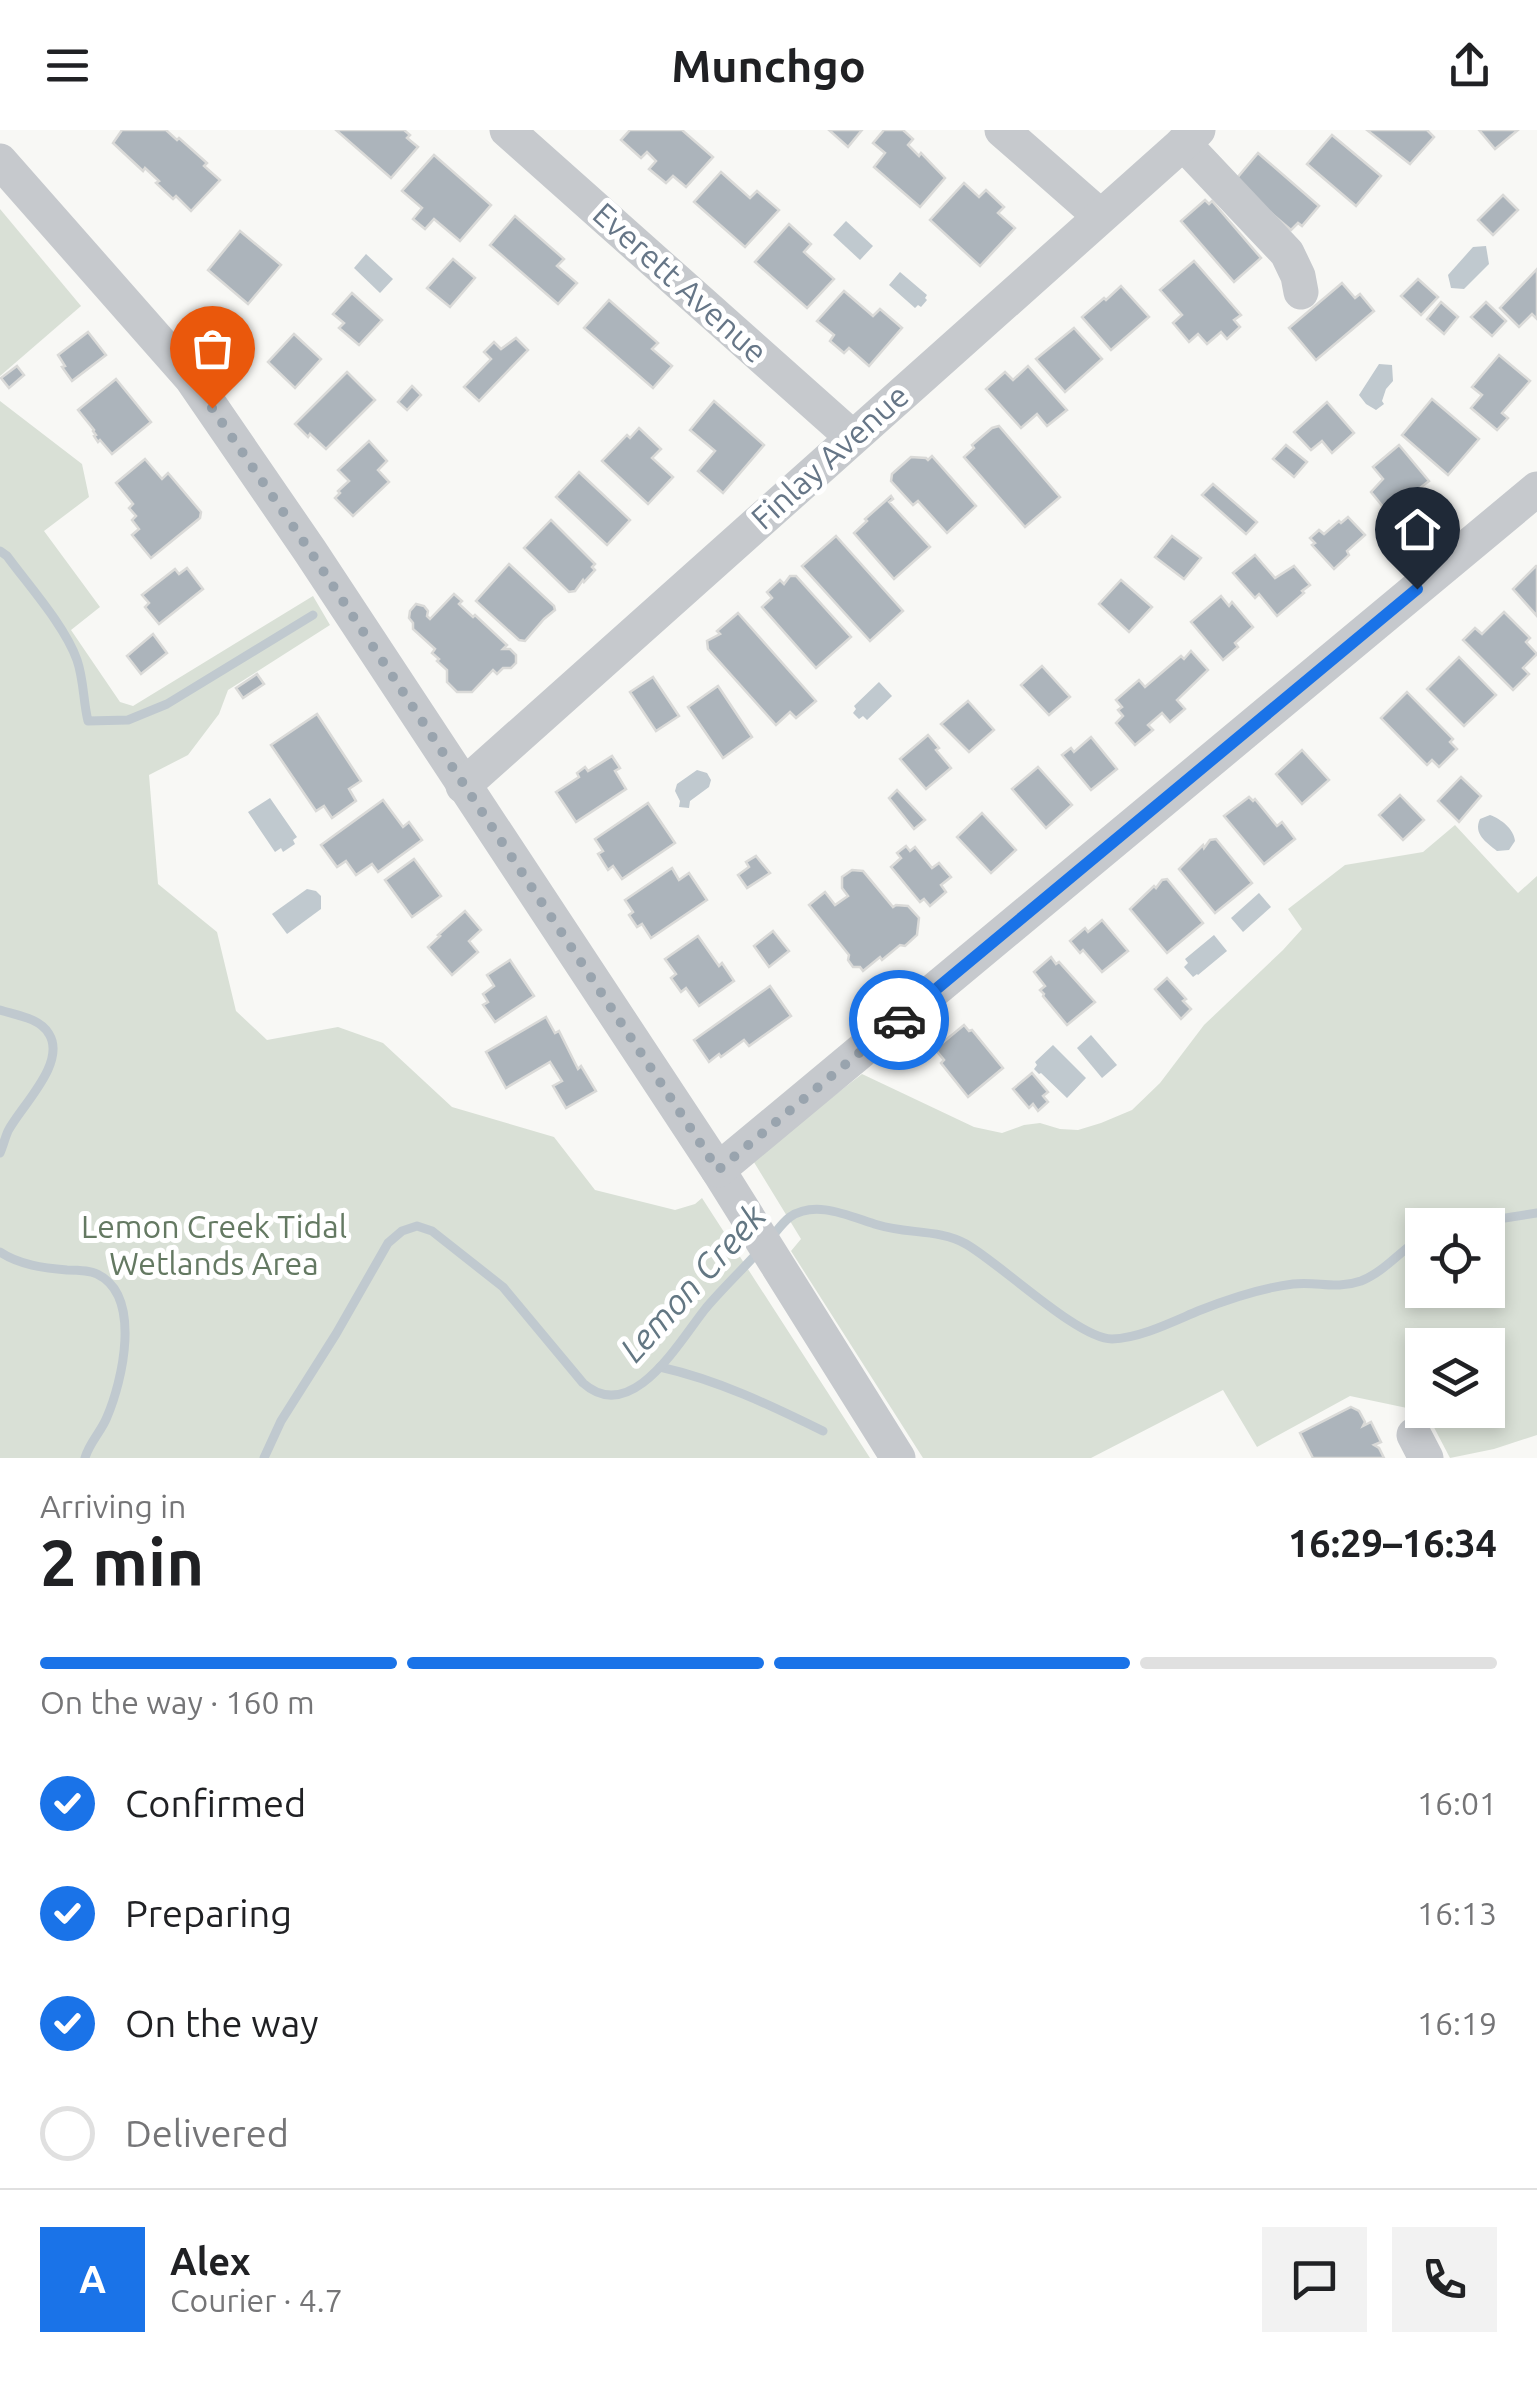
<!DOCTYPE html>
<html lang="en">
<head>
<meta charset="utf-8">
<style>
  body { margin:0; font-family:Ubuntu,sans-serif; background:#f2f2f2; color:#202124; height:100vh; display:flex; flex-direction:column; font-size:38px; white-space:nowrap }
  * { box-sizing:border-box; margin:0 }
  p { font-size:32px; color:#757577 }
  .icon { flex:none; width:55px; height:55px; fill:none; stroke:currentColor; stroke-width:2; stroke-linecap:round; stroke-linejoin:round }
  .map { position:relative; height:1328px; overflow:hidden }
  .details { display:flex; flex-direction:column; background:#fff; flex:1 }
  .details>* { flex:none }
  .controls { position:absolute; left:1405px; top:1078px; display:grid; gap:20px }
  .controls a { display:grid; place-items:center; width:100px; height:100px; border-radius:0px; background:#fff; box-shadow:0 5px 15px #0003; font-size:50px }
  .pin { position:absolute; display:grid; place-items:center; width:85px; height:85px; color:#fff; margin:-102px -42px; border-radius:50% 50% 50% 0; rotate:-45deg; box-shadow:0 0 10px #0007 }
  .pin .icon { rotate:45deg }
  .courier { position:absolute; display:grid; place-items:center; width:100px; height:100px; margin:-50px; border:8px solid #1a73e8; border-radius:50%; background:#fff; color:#222; box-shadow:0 2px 12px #0007 }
  .head em { font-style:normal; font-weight:700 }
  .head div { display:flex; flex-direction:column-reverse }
  .head { display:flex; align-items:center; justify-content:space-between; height:170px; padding:0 40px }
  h1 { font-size:65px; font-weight:700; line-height:75px }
  .bar { display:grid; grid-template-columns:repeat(4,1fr); gap:15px 10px; align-content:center; height:120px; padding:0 40px }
  .bar i { height:12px; border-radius:8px; background:#e0e0e0 }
  .bar .on { background:#1a73e8 }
  .bar p { grid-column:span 4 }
  .line { display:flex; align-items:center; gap:25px; padding:0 40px; border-top:2px solid #e0e0e0 }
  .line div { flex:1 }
  .round { display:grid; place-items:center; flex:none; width:105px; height:105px; border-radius:0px; background:#f2f2f2 }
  ol { padding:0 40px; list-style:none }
  li { display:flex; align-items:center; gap:30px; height:110px }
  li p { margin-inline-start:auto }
  li .icon { padding:10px; border-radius:50%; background:#1a73e8; color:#fff; stroke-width:4 }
  li:last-child { color:#757577 }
  li i { width:55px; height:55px; border:5px solid #e0e0e0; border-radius:50% }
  header { display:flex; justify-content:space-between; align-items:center; height:130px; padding:0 40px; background:#fff; font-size:45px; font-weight:700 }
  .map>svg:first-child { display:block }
</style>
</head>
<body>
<header><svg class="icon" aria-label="menu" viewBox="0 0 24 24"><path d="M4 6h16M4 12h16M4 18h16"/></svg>Munchgo<svg class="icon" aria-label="share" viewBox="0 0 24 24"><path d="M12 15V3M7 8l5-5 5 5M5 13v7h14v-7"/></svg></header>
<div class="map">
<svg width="1537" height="1328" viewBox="0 0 1537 1328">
  <rect width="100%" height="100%" fill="#f8f8f5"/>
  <g fill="#d9e0d6" fill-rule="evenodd">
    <polygon points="0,79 81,176 0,246"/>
    <polygon points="0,271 82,334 89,367 44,401 100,477 71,500 120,572 133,576 313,466 330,495 228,560 219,584 188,625 149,645 158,754 217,802 236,881 267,910 338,897 383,913 452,977 554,1007 595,1060 675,1080 695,1074 702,1068 870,1328 0,1328"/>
    <path d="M1455 695 1518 763 1537 746V1305L1494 1319 1450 1328 1426 1282 1350 1266 1257 1317 1223 1260 1091 1328H923L791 1121 801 1109 752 1029 862 944 974 997 1002 1003 1024 995 1040 993 1060 999 1078 1000 1101 993 1132 980 1160 953 1204 895 1283 820 1302 799 1288 779 1345 735 1423 722ZM1422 1095H1488V1160H1422ZM1422 1215H1488V1280H1422Z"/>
  </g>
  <g fill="#c0c9cf">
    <polygon points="846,91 873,116 860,130 833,105"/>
    <polygon points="1486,116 1489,134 1464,159 1451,158 1448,145 1473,117"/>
    <polygon points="366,124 393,149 380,163 354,138"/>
    <polygon points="900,142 927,165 925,168 927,170 921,177 918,175 915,178 889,155"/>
    <polygon points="1379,234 1392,235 1393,251 1386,259 1382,271 1384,274 1376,280 1366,274 1359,265"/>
    <polygon points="879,552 892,566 867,590 863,586 859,589 853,583 856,579 854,576"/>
    <polygon points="697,640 707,643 711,650 709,657 690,671 689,678 679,677 680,671 675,661 677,654"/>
    <polygon points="270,668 297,707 293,710 295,714 283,722 281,718 275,722 248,682"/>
    <path d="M1490 685C1501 689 1514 699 1515 711L1509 720 1497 721C1486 712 1473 704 1480 689Z"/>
    <polygon points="307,759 316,761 321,766 321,779 287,804 272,784"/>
    <polygon points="1259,763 1271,777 1243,802 1231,788"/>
    <polygon points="1214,805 1227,821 1198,845 1197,844 1193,847 1184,837 1188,833 1185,829"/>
    <polygon points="1091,905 1117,935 1102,948 1077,918"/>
    <polygon points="1053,915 1086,948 1067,968 1041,943 1039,944 1034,939 1037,935 1035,932"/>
  </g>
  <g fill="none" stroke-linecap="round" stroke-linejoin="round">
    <g stroke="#c0c9cf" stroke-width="9">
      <path d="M0 421 7 426C29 456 65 496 77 530 84 550 83 571 88 591L128 590 167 574 313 485"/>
      <path d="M0 880C16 885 40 888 49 904 67 933 21 976 8 1001 5 1008 3 1016 0 1023"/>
      <polyline points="1460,1095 1537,1083"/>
      <path d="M770 1109C776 1102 783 1092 790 1087 816 1069 851 1087 878 1095 906 1104 940 1099 966 1114 1001 1134 1078 1209 1112 1209 1140 1208 1172 1192 1198 1181 1228 1169 1261 1158 1293 1154 1318 1151 1335 1160 1361 1151 1384 1142 1401 1120 1422 1107"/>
      <path d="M0 1122C19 1135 44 1138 67 1140 76 1140 89 1140 97 1144 143 1166 122 1252 107 1287 101 1302 89 1313 85 1328"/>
      <path d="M660 1237C718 1250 770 1275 823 1301"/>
      <path d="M264 1328 281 1291 336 1204 388 1113 402 1101 417 1096 432 1101 503 1157 583 1253C632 1297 680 1210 706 1178 723 1158 742 1140 759 1121"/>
    </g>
  </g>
  <g fill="#acb4bb" stroke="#dadad8" stroke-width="2.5">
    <polygon points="122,0 166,0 177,10 179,8 207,33 204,36 220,50 191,81 176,66 173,69 156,53 159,51 145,38 143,41 113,13"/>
    <polygon points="336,0 404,0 410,5 407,8 418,17 391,48"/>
    <polygon points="630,0 682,0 713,27 686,57 673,46 666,53 649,39 656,31 647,22 641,28 621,10"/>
    <polygon points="829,0 862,0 848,17"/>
    <polygon points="884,0 903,0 913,9 908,15 919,26 921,23 945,48 920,77 874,37 885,23 873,13"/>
    <polygon points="1367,0 1427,0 1434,7 1410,34"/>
    <polygon points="1479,0 1518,0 1495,19"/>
    <polygon points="1332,5 1381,46 1356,76 1307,34"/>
    <polygon points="1258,23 1319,76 1302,96 1298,93 1291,100 1237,54 1237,48"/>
    <polygon points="434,25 491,75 460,111 434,89 425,99 413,89 422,78 402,61"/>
    <polygon points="721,42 750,68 757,61 779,80 745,117 694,72"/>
    <polygon points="964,53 979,67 986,60 1004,77 998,83 1015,98 980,136 930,90"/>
    <polygon points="1503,65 1518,80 1493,105 1478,90"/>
    <polygon points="1205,70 1209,74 1212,71 1261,128 1234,152 1181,91"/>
    <polygon points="515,86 564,129 557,136 577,153 558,174 490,115"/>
    <polygon points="789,94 811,114 804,122 834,149 807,178 755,132"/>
    <polygon points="240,101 281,135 248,174 208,140"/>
    <polygon points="453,129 475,148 450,177 427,158"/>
    <polygon points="1194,131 1241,185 1234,190 1240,197 1227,209 1221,202 1207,214 1198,204 1189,212 1173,193 1182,185 1160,160"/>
    <polygon points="1537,139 1537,189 1532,184 1519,197 1500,178"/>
    <polygon points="1418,149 1438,167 1421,185 1401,166"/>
    <polygon points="1342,153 1355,168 1360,164 1374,181 1316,230 1289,198"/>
    <polygon points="1121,156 1149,187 1111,220 1082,187 1104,168 1106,170"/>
    <polygon points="844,161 873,186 880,179 902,198 869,236 849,218 844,223 830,211 834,205 817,191"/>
    <polygon points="352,163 382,190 359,215 339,198 344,193 333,184"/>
    <polygon points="609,170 658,213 652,219 672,236 653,258 584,198"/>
    <polygon points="1441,172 1458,187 1444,204 1427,189"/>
    <polygon points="1486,172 1506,191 1492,206 1471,187"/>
    <polygon points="1074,198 1102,229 1065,262 1036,229"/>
    <polygon points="88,202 106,225 72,251 62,237 65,236 58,225"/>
    <polygon points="294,204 321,229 295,258 268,232"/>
    <polygon points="516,208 528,220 479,271 464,257 491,229 484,222 494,212 501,219"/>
    <polygon points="1499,225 1530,251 1502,283 1508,288 1497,300 1471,278 1482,265 1472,257"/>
    <polygon points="17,236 24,245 9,258 1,248"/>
    <polygon points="1028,236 1067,280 1047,296 1037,284 1021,298 986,259 1005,242 1013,250"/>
    <polygon points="347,242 375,270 326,319 310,304 308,307 295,294"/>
    <polygon points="116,249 151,292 112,324 100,310 98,312 94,306 96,305 93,301 94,300 78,280"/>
    <polygon points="412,256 421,265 407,280 398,272"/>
    <polygon points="1432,269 1479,309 1448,345 1402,305"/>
    <polygon points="714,271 764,315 723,363 698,341 715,321 690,300"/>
    <polygon points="1327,272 1354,303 1332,323 1322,311 1311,320 1294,302"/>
    <polygon points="999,296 1060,367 1025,397 964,327 974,318 972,315 992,298"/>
    <polygon points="639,298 661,319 652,328 673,347 648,374 602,331 627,305 630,308"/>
    <polygon points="369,311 387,331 378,340 389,352 353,386 335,368 340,363 338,361 349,351 338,340"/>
    <polygon points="1286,315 1307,332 1294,347 1273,329"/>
    <polygon points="1399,315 1429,351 1420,358 1424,363 1393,389 1371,362 1383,349 1373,337"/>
    <polygon points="932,326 976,376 947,403 918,371 913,375 891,351 892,344 911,327 926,328 928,330"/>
    <polygon points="145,329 162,349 168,343 201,382 200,388 151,428 132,405 139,399 132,390 136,386 129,378 133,374 116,353"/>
    <polygon points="579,342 630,390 607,415 556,367"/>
    <polygon points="1213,354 1257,392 1246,404 1202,365"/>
    <polygon points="891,366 893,369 889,372 930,417 894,449 854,403 867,391 865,389"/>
    <polygon points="1348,387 1365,405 1347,421 1349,425 1334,439 1312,415 1315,413 1310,408 1319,400 1324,404 1339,391 1341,393"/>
    <polygon points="551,390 595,434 592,437 595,440 584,452 583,450 575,461 569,462 524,418"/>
    <polygon points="836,406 903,481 870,511 802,436"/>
    <polygon points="1172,406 1201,428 1184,449 1155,427"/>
    <polygon points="1255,425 1275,448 1294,436 1310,455 1302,461 1304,463 1277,486 1259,464 1255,468 1233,443"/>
    <polygon points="509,434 554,476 555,480 544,489 525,511 519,510 476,471"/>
    <polygon points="1536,436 1537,436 1537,486 1513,459"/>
    <polygon points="187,438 203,459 159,494 145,477 149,473 142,465 175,439 179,444"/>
    <polygon points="790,446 796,446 851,507 816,538 762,477 772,468 767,462 780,450 784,454"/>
    <polygon points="1121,450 1152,477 1129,502 1099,474"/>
    <polygon points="454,464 462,471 459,474 473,487 475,485 507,515 503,519 510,519 516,525 516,533 511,538 503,538 497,544 493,540 472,562 457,562 447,552 447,540 437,531 439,529 432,523 435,519 413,499 413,493 409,488 410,481 416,474 424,476 428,481 427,486 430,489"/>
    <polygon points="1221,466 1229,476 1232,472 1253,497 1235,513 1238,517 1223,530 1191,492"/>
    <polygon points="1504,482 1530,508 1526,512 1537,524 1523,538 1529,544 1513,560 1463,510 1475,498 1482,504"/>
    <polygon points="738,483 816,571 796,588 790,582 776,595 708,519 707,511 720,504 717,501"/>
    <polygon points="153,504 167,523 141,544 127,526"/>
    <polygon points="1191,521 1208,540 1177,570 1185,579 1170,592 1162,583 1148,595 1153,600 1135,615 1116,593 1123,586 1118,580 1122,577 1116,570 1139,550 1145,557 1181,526 1184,529"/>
    <polygon points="1459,527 1496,565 1464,596 1427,559"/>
    <polygon points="1042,536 1070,567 1049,585 1021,555"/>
    <polygon points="257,544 264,554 243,568 236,558"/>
    <polygon points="653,547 679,586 656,601 630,562"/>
    <polygon points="718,556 752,607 723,628 688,577"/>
    <polygon points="1407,562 1453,609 1450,612 1457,619 1439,637 1432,630 1427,635 1381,588"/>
    <polygon points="968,571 994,600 969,622 941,594"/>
    <polygon points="317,584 361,651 349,659 356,671 332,688 324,676 316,681 271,615"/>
    <polygon points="928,605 939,618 936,620 951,638 926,659 900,629"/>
    <polygon points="1091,607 1117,639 1091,660 1062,625 1071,618 1074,622"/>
    <polygon points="1302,620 1329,650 1302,674 1276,644"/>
    <polygon points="612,626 620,638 615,641 626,659 576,692 556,662 579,647 577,643 585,637 588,641"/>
    <polygon points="1038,637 1072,675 1046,698 1012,659"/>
    <polygon points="1461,647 1481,666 1459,692 1438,671"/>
    <polygon points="897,660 925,690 914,699 889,668"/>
    <polygon points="1400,665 1424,690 1403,710 1379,685"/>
    <polygon points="1249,667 1253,671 1255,669 1277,696 1282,692 1295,709 1264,734 1224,686"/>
    <polygon points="383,670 403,697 409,692 422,710 378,742 372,734 356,745 346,731 337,737 321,715"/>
    <polygon points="648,673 675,713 622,749 613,736 608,740 598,724 603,721 595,709"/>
    <polygon points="982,683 1016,720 991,743 957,707"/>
    <polygon points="1216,709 1252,753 1215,783 1179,739 1203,715 1204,718 1210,710"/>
    <polygon points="906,716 910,721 915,717 932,738 939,733 951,747 941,755 946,762 930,776 924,769 920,772 891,737 901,728 897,723"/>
    <polygon points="756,726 770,743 747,758 738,745 749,737 746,732"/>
    <polygon points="414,729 441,766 412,787 385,750"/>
    <polygon points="672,738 679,750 689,743 707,770 651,808 642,794 637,797 629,785 633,782 625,770"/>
    <polygon points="852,740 863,741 893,777 896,775 908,776 919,788 917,805 905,816 900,815 882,830 880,827 863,841 860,837 853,837 848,830 849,825 809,775 825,762 835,775 848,766 842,758 842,747"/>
    <polygon points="1167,749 1203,793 1167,823 1130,779 1154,756 1156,758 1162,750"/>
    <polygon points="465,781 481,800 469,811 478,822 452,845 428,817 440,806 438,805"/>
    <polygon points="1102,790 1128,821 1102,842 1083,820 1080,823 1070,811 1085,798 1088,802"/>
    <polygon points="773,801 789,821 769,837 754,816"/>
    <polygon points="698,806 719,836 722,833 734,851 699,876 686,858 681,862 671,848 676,844 665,829"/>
    <polygon points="1051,827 1056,834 1059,832 1095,872 1067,895 1043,866 1044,864 1040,860 1045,856 1034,842"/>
    <polygon points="510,830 534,866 495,892 483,875 488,872 483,864 494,856 487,845"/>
    <polygon points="1167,848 1186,869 1183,871 1191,879 1181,889 1155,859"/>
    <polygon points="770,856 791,886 749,916 744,910 721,927 719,924 709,932 694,910"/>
    <polygon points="546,887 555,903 559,901 578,939 581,936 596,961 566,978 553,956 562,951 550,932 506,958 486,922"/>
    <polygon points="964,895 969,901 972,900 1003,938 968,967 941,933 944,930 935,919"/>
    <polygon points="1032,943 1048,962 1043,966 1048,972 1038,981 1033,974 1029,978 1013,959"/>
    <polygon points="1351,1277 1359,1281 1365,1292 1363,1296 1371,1292 1381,1312 1374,1315 1379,1318 1384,1328 1313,1328 1300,1303"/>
  </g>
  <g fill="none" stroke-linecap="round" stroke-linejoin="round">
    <g stroke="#c6c9cd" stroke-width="35">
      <polyline points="507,0 852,307"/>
      <polyline points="1002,0 1100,86"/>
      <polyline points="1183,13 1287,123 1298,146 1301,162"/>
      <polyline points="0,31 192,249 310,421 718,1040 898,1328"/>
      <polyline points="463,656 1198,0"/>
      <polyline points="718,1040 1537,359"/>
      <polyline points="1414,1305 1426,1328"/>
    </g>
  </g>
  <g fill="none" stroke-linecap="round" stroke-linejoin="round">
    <polyline stroke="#99a4ae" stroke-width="10" stroke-dasharray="0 18" points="212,278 310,421 718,1040 899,890"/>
    <polyline stroke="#1a73e8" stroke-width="12" points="899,890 1417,459"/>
  </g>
  <g text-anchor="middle" stroke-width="10" stroke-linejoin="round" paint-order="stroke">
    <g font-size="32" fill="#667687" stroke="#fff">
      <text transform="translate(680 153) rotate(42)" y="11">Everett Avenue</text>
      <text transform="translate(830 327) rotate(-42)" y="11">Finlay Avenue</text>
    </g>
    <g font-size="32" fill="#647962" stroke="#fff">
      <text x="214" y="1108">Lemon Creek Tidal<tspan x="214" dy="37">Wetlands Area</tspan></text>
    </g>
    <g font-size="35" font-style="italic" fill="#637783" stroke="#fff">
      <text transform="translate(693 1153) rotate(-48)" y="12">Lemon Creek</text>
    </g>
  </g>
</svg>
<div class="controls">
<a><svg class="icon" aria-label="locate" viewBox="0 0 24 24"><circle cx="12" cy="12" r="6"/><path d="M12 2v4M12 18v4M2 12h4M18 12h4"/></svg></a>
<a><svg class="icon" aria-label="layers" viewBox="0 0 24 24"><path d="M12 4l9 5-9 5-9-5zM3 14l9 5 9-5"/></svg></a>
</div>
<div class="pin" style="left:212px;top:278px;background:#ea580c"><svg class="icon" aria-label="bag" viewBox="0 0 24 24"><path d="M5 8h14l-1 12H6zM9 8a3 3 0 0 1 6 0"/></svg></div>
<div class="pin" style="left:1417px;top:459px;background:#1f2937"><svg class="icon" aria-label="home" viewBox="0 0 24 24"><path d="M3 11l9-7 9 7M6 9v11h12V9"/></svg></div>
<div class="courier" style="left:899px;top:890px"><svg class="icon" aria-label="car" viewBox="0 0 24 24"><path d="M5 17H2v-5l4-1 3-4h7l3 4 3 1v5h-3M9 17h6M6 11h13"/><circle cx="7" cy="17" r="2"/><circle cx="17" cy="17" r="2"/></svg></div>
</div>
<section class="details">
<div class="head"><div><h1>2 min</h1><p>Arriving in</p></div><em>16:29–16:34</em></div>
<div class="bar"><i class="on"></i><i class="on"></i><i class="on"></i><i></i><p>On the way · 160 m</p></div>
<ol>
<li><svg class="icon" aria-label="check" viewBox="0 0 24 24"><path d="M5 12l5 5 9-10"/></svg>Confirmed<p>16:01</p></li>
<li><svg class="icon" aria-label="check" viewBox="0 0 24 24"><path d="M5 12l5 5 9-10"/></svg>Preparing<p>16:13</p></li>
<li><svg class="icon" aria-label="check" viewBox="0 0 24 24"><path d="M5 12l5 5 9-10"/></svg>On the way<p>16:19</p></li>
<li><i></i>Delivered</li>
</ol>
<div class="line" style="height:180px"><b class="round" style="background:#1a73e8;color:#fff">A</b><div><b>Alex</b><p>Courier · 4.7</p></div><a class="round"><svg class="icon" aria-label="chat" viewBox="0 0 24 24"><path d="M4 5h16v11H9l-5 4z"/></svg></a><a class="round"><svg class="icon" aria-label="phone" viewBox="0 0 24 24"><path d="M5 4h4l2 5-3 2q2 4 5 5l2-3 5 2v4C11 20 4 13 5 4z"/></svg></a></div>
</section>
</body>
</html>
